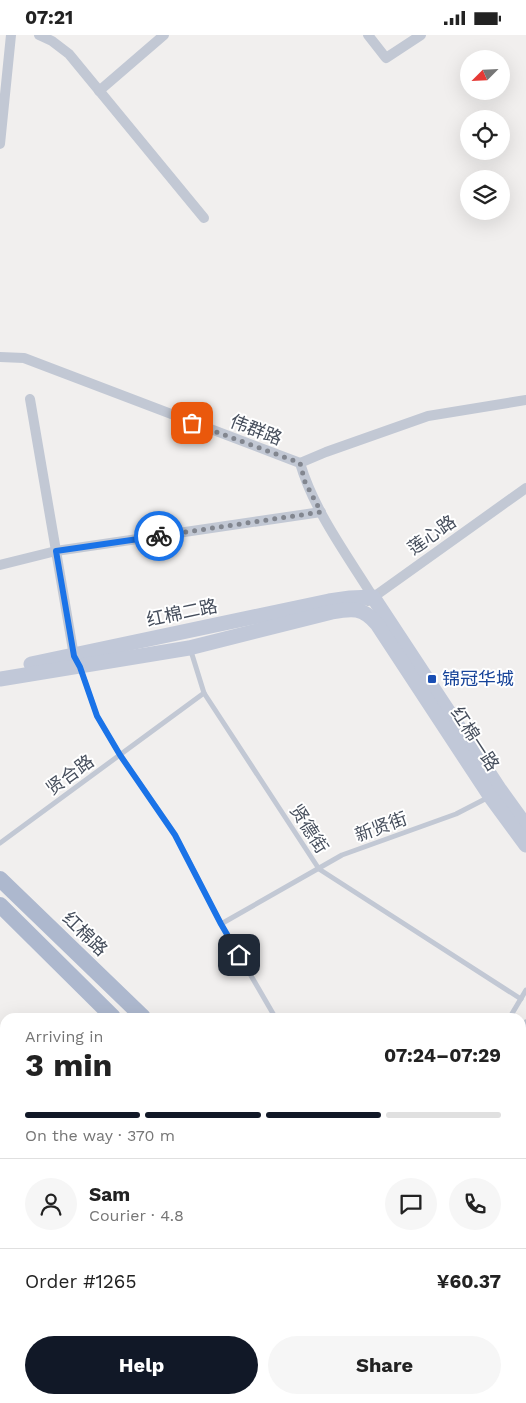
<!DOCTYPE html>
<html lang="en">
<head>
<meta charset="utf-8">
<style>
  body { margin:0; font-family:"Work Sans","Noto Sans SC",sans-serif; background:#f6f6f6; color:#222; height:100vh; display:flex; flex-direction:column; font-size:19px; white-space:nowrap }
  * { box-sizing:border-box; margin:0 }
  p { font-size:16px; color:#767676 }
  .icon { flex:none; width:28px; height:28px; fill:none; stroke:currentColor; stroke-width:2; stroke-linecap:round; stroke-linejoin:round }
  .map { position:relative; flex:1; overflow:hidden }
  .sheet { position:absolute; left:0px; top:978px; width:526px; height:391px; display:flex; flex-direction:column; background:#fff; border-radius:15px 15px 0 0; box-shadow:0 5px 20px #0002 }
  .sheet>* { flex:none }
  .needle { width:32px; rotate:246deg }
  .controls { position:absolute; left:460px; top:15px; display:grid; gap:10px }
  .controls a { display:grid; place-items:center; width:50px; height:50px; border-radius:50%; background:#fff; box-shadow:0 5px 20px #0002; font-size:25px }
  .pin { position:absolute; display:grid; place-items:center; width:42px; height:42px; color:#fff; margin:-21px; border-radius:10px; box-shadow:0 2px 8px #0006 }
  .courier { position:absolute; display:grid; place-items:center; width:50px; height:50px; margin:-25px; border:4px solid #1a73e8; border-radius:50%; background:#fff; color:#222; box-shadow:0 1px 6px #0007 }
  .overview em { font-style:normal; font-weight:700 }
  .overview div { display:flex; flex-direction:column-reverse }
  .overview { display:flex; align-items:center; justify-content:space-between; height:85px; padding:0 25px }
  h1 { font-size:32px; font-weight:700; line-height:38px }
  .bar { display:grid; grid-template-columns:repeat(4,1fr); gap:8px 5px; align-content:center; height:60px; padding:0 25px }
  .bar i { height:6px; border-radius:4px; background:#e0e0e0 }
  .bar .active { background:#111827 }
  .bar p { grid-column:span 4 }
  .line { display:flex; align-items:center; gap:12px; padding:0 25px; border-top:1px solid #e0e0e0 }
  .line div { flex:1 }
  .round { display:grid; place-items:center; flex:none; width:52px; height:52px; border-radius:26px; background:#f6f6f6 }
  .primary-button { display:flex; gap:10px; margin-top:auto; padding:10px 25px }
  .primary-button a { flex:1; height:58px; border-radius:30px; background:#111827; color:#fff; font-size:20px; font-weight:700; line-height:58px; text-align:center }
  .primary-button a+a { background:#f6f6f6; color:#222 }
  .status { display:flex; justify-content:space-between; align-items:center; height:35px; padding:0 25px; background:#fff; direction:ltr }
  .status svg { height:14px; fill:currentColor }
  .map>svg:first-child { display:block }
</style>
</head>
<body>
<div class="status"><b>07:21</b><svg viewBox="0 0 49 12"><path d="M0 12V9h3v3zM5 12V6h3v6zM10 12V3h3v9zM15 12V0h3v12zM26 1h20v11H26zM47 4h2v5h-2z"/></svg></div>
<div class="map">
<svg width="526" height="1368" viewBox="0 0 526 1368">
  <rect width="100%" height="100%" fill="#f1efee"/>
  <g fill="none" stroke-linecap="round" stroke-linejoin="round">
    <g stroke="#c2c8d4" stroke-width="5">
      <polyline points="190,613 204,658 319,834 521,964"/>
      <polyline points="80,632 97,681 120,720 175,799 221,889 275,982"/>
      <polyline points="0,808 204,658"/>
      <polyline points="221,889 342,820 456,779 489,762"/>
      <polyline points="510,982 526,955"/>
      <polyline points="521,995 526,987"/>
      <polyline points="521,1247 526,1250"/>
    </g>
    <g stroke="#c2c8d4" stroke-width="10">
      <polyline points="39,0 52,6 69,19 204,183"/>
      <polyline points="368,0 386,23 421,0"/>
      <polyline points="99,56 164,0"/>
      <polyline points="0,109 11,0"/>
      <path d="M0 322 24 323 300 428C314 476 347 520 373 562"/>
      <polyline points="30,364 74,621"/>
      <polyline points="300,428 326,417 428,381 526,365"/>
      <polyline points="0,530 56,516 321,477"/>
      <polyline points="368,566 526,453"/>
      <polyline points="0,1234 5,1234"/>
      <polyline points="0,1353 5,1353"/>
      <polyline points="111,1364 183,1368"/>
    </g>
    <g stroke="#c1c8d8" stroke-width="15">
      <polyline points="31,629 329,566 350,563 373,562 500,755 526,791"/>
      <path d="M0 644 189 613 332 577C352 573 363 572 377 589L490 761 526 810"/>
    </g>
    <g stroke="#adb8ce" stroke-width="16">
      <polyline points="0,844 143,982"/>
      <polyline points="0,870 113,982"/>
      <polyline points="521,1353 526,1358"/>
      <polyline points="495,1364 499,1368"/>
    </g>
  </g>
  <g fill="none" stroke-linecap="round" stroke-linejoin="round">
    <polyline stroke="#82868f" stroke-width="5" stroke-dasharray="0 9" points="159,501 321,477 305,447 300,428 192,388"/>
    <polyline stroke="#1a73e8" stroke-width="6" points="159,501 56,516 74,621 80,632 97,681 120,720 175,800 221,889 239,920"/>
  </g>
  <rect fill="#1a4fb4" stroke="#fff" stroke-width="2" x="427" y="639" width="10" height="10" rx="2.5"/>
  <g text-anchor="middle" stroke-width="4" stroke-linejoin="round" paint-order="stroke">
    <g font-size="18" fill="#464e5c" stroke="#fff">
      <text transform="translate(256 395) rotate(21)" y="6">伟群路</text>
      <text transform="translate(432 500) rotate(-35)" y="6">莲心路</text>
      <text transform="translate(182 578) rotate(-12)" y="6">红棉二路</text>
      <text transform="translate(475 704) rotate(57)" y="6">红棉一路</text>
      <text transform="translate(70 740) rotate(-36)" y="6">贤合路</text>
      <text transform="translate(381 792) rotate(-20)" y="6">新贤街</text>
      <text transform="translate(309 794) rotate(57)" y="6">贤德街</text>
      <text transform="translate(85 899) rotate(44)" y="6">红棉路</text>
    </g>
    <g font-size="18" fill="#164399" stroke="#fff" text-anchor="start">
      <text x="442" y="650">锦冠华城</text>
    </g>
  </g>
</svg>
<div class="controls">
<a><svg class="needle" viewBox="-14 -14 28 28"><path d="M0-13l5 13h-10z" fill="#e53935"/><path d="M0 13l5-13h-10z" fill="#767676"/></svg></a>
<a><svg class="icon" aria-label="locate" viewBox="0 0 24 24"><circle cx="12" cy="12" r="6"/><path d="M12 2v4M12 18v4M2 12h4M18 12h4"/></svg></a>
<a><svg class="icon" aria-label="layers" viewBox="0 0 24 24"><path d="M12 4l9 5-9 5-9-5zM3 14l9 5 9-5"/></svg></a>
</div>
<div class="pin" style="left:192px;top:388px;background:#ea580c"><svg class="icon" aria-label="bag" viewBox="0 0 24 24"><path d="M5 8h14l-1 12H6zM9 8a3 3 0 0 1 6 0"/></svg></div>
<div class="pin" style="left:239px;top:920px;background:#1f2937"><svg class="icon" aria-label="home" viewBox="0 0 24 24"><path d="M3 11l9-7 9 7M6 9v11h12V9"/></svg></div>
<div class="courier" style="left:159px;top:501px"><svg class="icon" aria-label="bike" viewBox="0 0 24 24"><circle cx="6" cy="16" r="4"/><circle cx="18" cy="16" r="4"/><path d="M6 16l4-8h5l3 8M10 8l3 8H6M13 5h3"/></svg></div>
<section class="sheet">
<div class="overview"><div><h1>3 min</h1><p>Arriving in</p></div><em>07:24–07:29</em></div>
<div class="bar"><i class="active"></i><i class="active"></i><i class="active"></i><i></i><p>On the way · 370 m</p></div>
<div class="line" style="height:90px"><a class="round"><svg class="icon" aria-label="person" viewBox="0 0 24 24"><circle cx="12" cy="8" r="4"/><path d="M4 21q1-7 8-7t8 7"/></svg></a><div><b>Sam</b><p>Courier · 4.8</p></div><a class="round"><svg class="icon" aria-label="chat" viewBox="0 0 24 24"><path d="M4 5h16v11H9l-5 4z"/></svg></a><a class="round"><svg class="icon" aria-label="phone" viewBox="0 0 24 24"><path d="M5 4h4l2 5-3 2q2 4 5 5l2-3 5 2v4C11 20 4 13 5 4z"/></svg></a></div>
<div class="line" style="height:65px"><div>Order #1265</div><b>¥60.37</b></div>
<div class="primary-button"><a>Help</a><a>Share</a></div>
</section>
</div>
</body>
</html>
